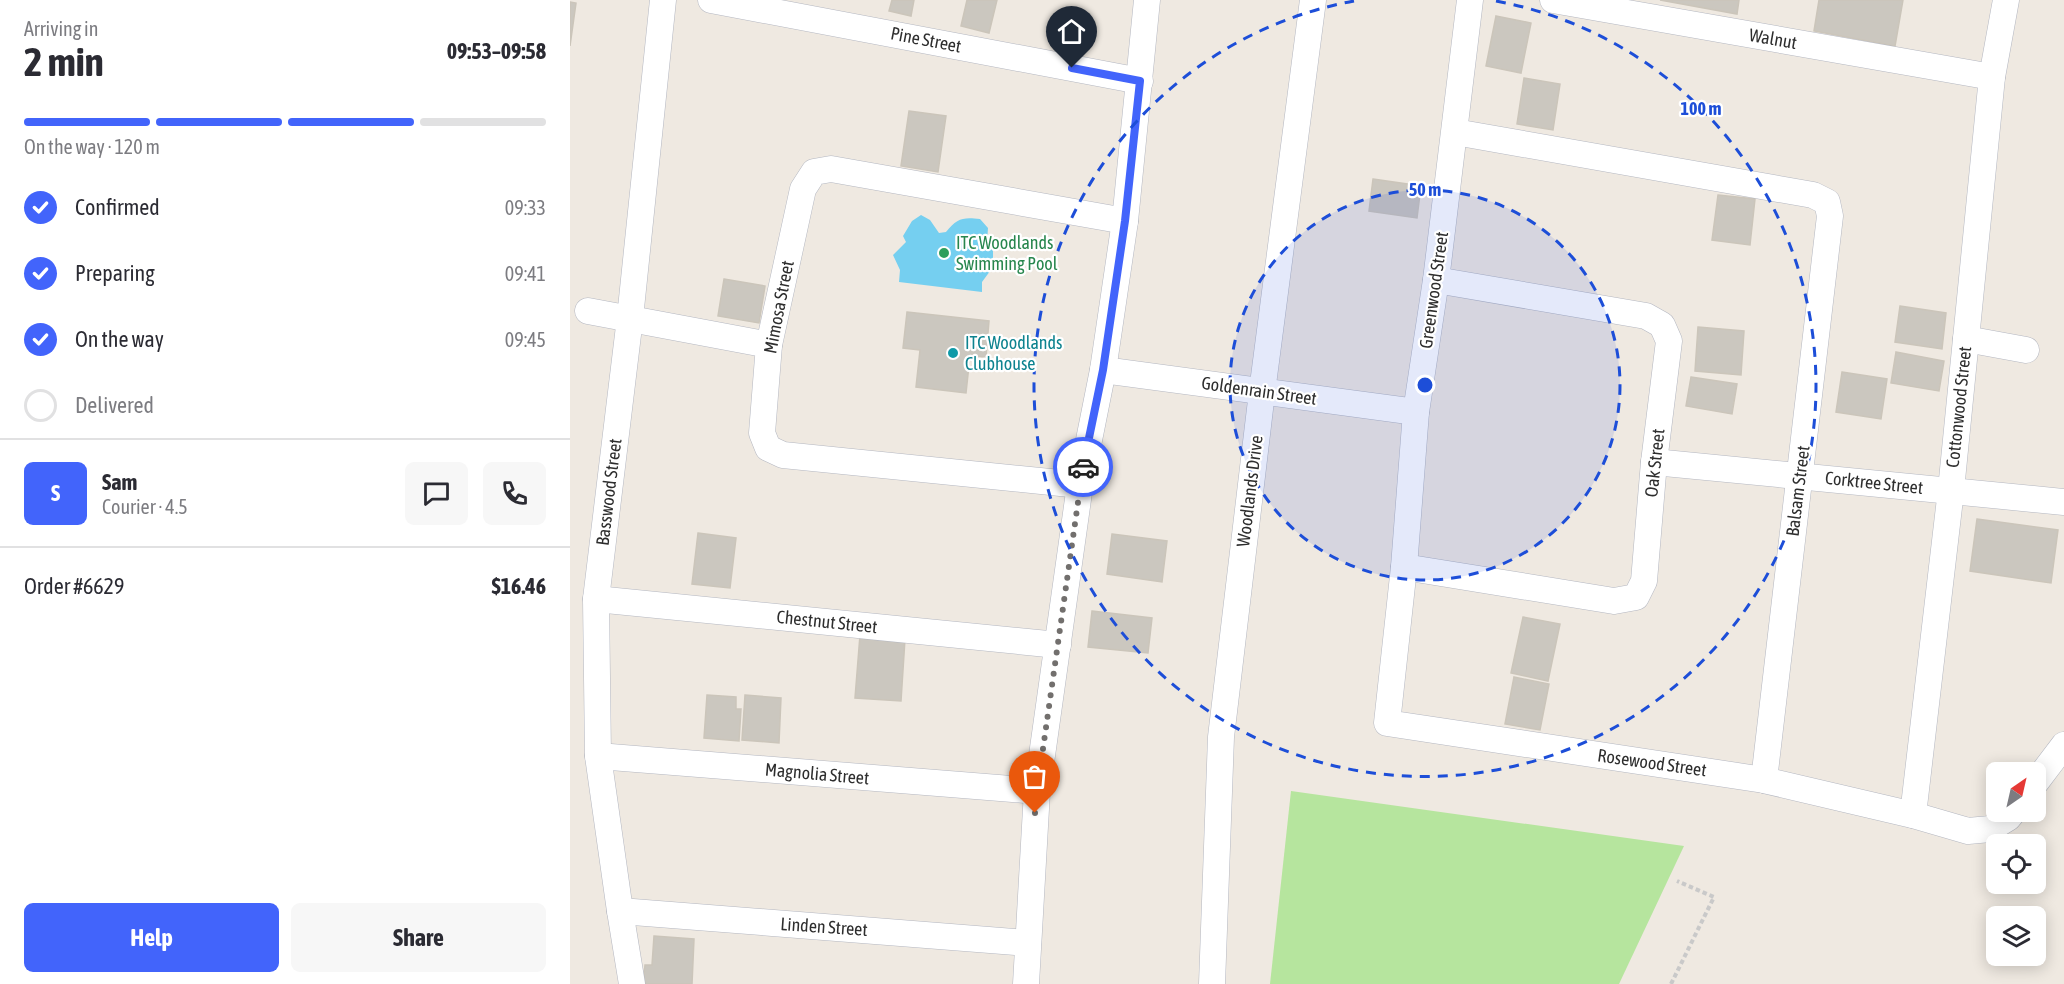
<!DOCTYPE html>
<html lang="en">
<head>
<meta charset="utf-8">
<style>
  body { margin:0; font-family:"Asap Condensed",sans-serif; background:#f7f7f7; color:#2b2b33; height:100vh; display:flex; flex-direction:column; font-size:22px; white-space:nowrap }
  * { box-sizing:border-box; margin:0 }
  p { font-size:20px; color:#7c7c81 }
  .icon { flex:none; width:33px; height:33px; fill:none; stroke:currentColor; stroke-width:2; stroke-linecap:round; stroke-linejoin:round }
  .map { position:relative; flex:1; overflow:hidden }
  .side { display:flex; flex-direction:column; background:#fff; width:570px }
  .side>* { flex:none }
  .needle { width:39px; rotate:34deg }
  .tools { position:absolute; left:1416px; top:762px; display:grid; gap:12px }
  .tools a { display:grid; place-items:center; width:60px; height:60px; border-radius:9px; background:#fff; box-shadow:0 3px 15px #0003; font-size:30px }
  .pin { position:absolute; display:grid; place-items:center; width:51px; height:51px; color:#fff; margin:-62px -26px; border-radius:50% 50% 50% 0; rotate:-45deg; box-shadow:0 0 6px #0007 }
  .pin .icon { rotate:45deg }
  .courier { position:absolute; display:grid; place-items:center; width:60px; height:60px; margin:-30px; border:4px solid #4264fb; border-radius:50%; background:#fff; color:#222; box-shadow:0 2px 8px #0007 }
  .headline em { font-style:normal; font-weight:700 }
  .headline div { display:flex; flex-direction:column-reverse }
  .headline { display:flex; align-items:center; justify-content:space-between; height:102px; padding:0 24px }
  h1 { font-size:39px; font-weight:700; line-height:45px }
  .bar { display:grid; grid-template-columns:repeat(4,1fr); gap:9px 6px; align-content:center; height:72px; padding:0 24px }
  .bar i { height:8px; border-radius:4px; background:#e1e1e2 }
  .bar .on { background:#4264fb }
  .bar p { grid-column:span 4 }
  .line { display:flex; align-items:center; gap:15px; padding:0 24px; border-top:2px solid #e1e1e2 }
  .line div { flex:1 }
  .round { display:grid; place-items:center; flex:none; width:63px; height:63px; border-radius:9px; background:#f7f7f7 }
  ol { padding:0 24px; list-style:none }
  li { display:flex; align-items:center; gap:18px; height:66px }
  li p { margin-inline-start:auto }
  li .icon { padding:6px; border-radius:50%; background:#4264fb; color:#fff; stroke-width:4 }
  li:last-child { color:#7c7c81 }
  li i { width:33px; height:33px; border:3px solid #e1e1e2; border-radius:50% }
  .cta { display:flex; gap:12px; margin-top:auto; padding:12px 24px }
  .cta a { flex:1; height:69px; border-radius:9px; background:#4264fb; color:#fff; font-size:24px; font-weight:700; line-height:69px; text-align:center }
  .cta a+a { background:#f7f7f7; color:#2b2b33 }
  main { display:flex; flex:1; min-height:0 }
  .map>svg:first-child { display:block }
</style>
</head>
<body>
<main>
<section class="side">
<div class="headline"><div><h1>2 min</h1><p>Arriving in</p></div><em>09:53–09:58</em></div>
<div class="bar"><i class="on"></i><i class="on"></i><i class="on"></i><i></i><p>On the way · 120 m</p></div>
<ol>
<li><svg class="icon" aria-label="check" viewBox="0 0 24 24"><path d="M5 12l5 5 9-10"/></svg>Confirmed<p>09:33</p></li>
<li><svg class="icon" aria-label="check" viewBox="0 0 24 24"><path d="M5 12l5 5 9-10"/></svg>Preparing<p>09:41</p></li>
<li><svg class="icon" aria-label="check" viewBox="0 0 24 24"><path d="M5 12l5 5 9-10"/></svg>On the way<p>09:45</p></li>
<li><i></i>Delivered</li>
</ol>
<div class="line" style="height:108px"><b class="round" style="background:#4264fb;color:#fff">S</b><div><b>Sam</b><p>Courier · 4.5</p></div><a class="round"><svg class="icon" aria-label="chat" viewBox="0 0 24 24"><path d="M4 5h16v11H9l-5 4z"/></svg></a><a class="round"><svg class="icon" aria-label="phone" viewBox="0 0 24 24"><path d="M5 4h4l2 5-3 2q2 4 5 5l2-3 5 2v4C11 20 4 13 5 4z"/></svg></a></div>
<div class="line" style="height:78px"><div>Order #6629</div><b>$16.46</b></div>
<div class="cta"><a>Help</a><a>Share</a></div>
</section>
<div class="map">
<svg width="1494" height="984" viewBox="0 0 1494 984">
  <rect width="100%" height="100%" fill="#efe9e1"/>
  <polygon fill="#b6e59e" points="721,791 1114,846 1049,984 700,984"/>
  <path fill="#75cff0" d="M351 215 360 220 369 233 376 232C387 218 393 217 410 219L418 228 417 242 423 251V267L412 282V292L329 282 330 270 323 255 336 242 333 236 342 221Z"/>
  <g fill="#cbc7bf" stroke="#cbc5ba" stroke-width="1.5">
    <polygon points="322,0 344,0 341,16 319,11"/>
    <polygon points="397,0 427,0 419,33 391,26"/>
    <polygon points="1090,0 1169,0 1167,14"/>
    <polygon points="1249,0 1333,0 1325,46 1244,31"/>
    <polygon points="0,2 6,3 0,46"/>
    <polygon points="926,16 961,23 951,73 916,66"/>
    <polygon points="954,78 990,84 983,130 947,124"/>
    <polygon points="339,111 376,116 368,172 331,166"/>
    <polygon points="803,179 851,186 847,218 799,211"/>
    <polygon points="1148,195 1185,199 1180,245 1142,240"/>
    <polygon points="154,279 195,286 189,323 148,316"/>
    <polygon points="1330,306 1376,313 1372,349 1325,342"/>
    <polygon points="337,312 419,321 416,357 400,356 396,393 346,387 350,350 333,348"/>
    <polygon points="1128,327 1174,331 1171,375 1125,371"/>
    <polygon points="1326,352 1374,361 1369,391 1321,383"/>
    <polygon points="1272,372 1317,379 1311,419 1266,412"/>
    <polygon points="1121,377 1167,384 1162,414 1116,406"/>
    <polygon points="1407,519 1488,530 1481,583 1400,571"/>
    <polygon points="128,533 166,538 160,588 122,584"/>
    <polygon points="542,534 597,541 592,582 537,574"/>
    <polygon points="522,611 582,618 578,653 518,647"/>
    <polygon points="953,617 990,624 978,681 941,673"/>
    <polygon points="290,635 335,639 331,701 285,698"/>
    <polygon points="944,677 979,684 970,730 935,724"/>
    <polygon points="137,695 166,697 166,709 171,709 169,741 134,738"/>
    <polygon points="175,695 211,698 209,743 172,740"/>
    <polygon points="84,936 124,939 122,984 73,984 75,965 82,965"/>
  </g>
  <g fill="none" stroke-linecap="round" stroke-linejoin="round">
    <g stroke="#b4b7c1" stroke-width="27">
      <g id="minor">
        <polyline points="141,0 570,81"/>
        <polyline points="900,0 866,280 846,412 834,567 817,723 1194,780 1343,815 1398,831 1420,829 1438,818 1443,812"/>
        <polyline points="983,0 1422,77"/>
        <polyline points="885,132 1243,195 1257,202 1260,216 1194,780"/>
        <polyline points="18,311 199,345"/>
        <polyline points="1396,339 1456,350"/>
        <polyline points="533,370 846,412"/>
        <polyline points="1084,462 1494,502"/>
        <polyline points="510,485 213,455 198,448 192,433 199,345 233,189 244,172 261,169 555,221"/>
        <polyline points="834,567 1044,601 1066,597 1074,581 1084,462 1099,341 1092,325 1076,316 866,280"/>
        <polyline points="26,599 488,645"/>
        <polyline points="28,756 467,791"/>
        <polyline points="1466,782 1494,745"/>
        <polyline points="1343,815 1381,490 1422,77 1436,0"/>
        <polyline points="50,911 458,943"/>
        <polyline points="62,984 50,911 28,756 26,599 60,318 93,0"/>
        <polyline points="456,984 467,791 510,485 533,370 555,221 577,0"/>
        <polyline points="642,984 651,737 692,392 743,0"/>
      </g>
    </g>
    <polyline stroke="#c9c9c9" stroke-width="4" stroke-dasharray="4.5 3" stroke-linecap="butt" points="1101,984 1144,897 1107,881"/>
    <use href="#minor" stroke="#fff" stroke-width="26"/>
  </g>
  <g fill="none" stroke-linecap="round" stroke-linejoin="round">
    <polyline stroke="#726f6d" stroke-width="6" stroke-dasharray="0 10.8" points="465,813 467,791 513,467"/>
    <polyline stroke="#4264fb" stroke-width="8" points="502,68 570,81 555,221 533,370 513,467"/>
  </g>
  <circle cx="855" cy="385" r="195" fill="#1d4ed8" fill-opacity=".12"/>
  <g fill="none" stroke="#1d4ed8" stroke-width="3" stroke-dasharray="10 8">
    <circle cx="855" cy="385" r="195"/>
    <path d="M926 1A391 391 0 1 1 784 1"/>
  </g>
  <circle fill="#2e9e5b" stroke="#fff" stroke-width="2" cx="374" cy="253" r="6"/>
  <circle fill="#0f9aa8" stroke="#fff" stroke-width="2" cx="383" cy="353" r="6"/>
  <g text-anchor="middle" stroke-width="4.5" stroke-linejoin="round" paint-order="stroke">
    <g font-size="18" fill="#2e2e2e" stroke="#fff">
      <text transform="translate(1203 39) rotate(10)" y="6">Walnut</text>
      <text transform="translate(356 40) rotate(11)" y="6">Pine Street</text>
      <text transform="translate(864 290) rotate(-82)" y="6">Greenwood Street</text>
      <text transform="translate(209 307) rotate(-79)" y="6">Mimosa Street</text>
      <text transform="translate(689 391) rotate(8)" y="6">Goldenrain Street</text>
      <text transform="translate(1389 407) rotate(-84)" y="6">Cottonwood Street</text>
      <text transform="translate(1085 463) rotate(-84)" y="6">Oak Street</text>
      <text transform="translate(1304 483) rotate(6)" y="6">Corktree Street</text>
      <text transform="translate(680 491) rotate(-83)" y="6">Woodlands Drive</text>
      <text transform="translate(1228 491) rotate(-83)" y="6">Balsam Street</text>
      <text transform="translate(39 492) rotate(-83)" y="6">Basswood Street</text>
      <text transform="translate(257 622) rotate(6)" y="6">Chestnut Street</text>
      <text transform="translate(1082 763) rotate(8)" y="6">Rosewood Street</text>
      <text transform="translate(247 774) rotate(5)" y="6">Magnolia Street</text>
      <text transform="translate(254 927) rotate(4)" y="6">Linden Street</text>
    </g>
    <g font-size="18" fill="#27864d" stroke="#fff" text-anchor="start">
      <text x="386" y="249">ITC Woodlands<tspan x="386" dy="21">Swimming Pool</tspan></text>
    </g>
    <g font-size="18" fill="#0d838f" stroke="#fff" text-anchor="start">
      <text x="395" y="349">ITC Woodlands<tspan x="395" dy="21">Clubhouse</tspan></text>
    </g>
  </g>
  <circle cx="855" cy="385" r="9" fill="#1d4ed8" stroke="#fff" stroke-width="3"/>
  <g font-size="18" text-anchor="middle" font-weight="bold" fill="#1d4ed8" stroke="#fff" stroke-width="4.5" stroke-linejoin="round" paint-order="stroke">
    <text x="1131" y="115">100 m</text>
    <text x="855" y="196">50 m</text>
  </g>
</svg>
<div class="tools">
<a><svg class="needle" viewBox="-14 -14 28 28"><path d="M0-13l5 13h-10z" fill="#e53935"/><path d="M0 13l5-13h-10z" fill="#7c7c81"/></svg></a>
<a><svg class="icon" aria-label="locate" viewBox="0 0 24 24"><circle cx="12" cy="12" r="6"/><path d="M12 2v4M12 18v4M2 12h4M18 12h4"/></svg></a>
<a><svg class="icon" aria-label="layers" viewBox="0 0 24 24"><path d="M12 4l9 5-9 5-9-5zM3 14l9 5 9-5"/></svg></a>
</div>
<div class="pin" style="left:465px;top:813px;background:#ea580c"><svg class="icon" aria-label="bag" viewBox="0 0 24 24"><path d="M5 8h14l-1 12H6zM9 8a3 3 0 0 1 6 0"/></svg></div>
<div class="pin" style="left:502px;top:68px;background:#1f2937"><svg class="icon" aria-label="home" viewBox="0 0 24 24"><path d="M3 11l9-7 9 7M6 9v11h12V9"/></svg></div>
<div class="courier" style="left:513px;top:467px"><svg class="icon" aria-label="car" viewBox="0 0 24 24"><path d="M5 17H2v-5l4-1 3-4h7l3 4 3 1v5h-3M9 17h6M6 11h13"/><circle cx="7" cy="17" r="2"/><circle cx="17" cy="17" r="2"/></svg></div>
</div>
</main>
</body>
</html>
